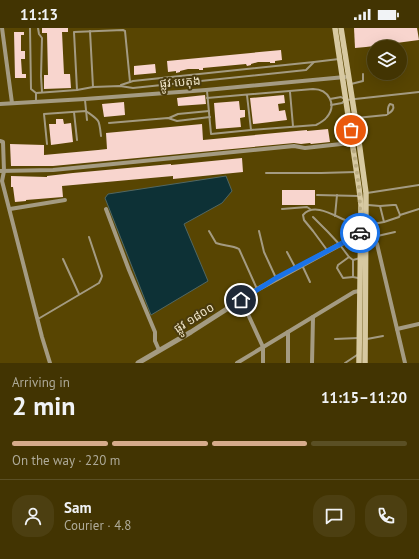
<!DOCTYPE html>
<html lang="en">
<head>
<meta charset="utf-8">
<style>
  body { margin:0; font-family:"PT Sans","Noto Sans Khmer",sans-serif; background:#4c3f11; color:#f1f3f6; height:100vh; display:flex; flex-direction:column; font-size:15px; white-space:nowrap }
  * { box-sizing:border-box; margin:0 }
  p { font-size:13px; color:#aeaa99 }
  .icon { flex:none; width:22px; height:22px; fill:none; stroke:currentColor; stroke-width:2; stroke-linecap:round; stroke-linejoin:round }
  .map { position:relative; height:335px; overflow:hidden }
  .details { display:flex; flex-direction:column; background:#423402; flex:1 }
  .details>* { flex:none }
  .tools { position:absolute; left:367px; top:12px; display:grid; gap:8px }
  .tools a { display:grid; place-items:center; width:40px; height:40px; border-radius:50%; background:#423402; box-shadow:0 4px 16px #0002,0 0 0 1px #5a4f24; font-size:20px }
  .pin { position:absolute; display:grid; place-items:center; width:34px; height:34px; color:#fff; margin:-17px; border:2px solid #fff; border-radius:50%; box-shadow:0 1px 4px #0007 }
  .courier { position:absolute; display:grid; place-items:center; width:40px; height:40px; margin:-20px; border:3px solid #1a73e8; border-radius:50%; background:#fff; color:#222; box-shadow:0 1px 5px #0007 }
  .overview em { font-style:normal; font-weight:600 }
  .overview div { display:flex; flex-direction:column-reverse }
  .overview { display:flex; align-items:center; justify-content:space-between; height:68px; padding:0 12px }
  h1 { font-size:26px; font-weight:600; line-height:30px }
  .bar { display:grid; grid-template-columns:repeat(4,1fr); gap:6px 4px; align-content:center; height:48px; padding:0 12px }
  .bar i { height:5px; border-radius:3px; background:#5a4f24 }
  .bar .selected { background:#d6ab8b }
  .bar p { grid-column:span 4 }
  .line { display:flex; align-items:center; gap:10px; padding:0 12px; border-top:1px solid #5a4f24 }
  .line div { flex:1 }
  .round { display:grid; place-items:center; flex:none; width:42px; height:42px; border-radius:16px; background:#4c3f11 }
  .status { display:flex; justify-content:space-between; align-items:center; height:28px; padding:0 20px; background:#423402; direction:ltr }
  .status svg { height:11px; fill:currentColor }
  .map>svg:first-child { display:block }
</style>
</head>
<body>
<div class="status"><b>11:13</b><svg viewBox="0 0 49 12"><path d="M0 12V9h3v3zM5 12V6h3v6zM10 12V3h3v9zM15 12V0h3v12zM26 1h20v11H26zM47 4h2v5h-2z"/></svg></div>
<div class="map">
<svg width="419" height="335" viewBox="0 0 419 335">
  <rect width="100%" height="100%" fill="#584502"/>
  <polygon fill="#0d3136" stroke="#516762" points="226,148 232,163 222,175 184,196 208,253 151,287 105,170 108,166"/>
  <g fill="#f8d5ce">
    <polygon points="42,0 68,0 68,4 62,4 64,46 70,46 71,60 44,61 44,47 48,47 47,5 42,5"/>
    <polygon points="354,0 417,0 419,12 366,19 355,20"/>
    <polygon points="14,4 24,4 24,7 21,7 21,23 25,23 25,31 21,31 22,46 26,46 26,50 15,50"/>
    <polygon points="281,22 282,32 275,33 275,35 270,35 270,34 258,34 251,36 251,37 247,38 246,36 203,40 203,42 199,42 199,41 188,41 180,43 180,44 176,45 176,43 168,44 167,33"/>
    <polygon points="155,36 156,45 134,47 134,38"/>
    <polygon points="205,67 206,76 178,78 177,70"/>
    <polygon points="284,67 285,75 278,76 279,83 285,82 287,92 253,96 250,70"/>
    <polygon points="239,73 240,82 245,82 245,89 240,90 241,99 216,101 214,75"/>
    <polygon points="124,74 125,87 104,89 102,76"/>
    <polygon points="56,91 63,91 64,96 71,95 73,114 51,117 49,96 56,96"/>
    <polygon points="202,96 203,112 307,102 307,103 328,101 330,114 311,116 310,115 301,116 294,115 53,138 11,138 10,116 44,117 44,127 98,122 107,121 106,105"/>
    <polygon points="242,130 243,144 173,151 173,148 62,158 63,169 26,172 26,173 15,174 13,159 11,159 11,148 47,149 47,148 73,145 171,136 171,137"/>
    <rect x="282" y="162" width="33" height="15"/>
  </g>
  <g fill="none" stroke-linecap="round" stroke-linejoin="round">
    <g stroke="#a49b82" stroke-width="2">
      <polyline points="30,0 31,61 36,65"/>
      <polyline points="38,0 39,6 42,10 41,48 42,64"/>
      <polyline points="90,3 93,59"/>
      <polyline points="351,56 363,53 363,46"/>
      <polyline points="121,57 133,53 314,34 339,31"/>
      <polyline points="77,62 74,4 123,2 125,3 130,54"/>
      <polyline points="207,63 211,106 251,102"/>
      <polyline points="290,64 293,98"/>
      <path d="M207 70 313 61C329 61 337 77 327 89 324 93 320 95 316 97L251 102 247 67"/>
      <polyline points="330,71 341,69 346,72 419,64"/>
      <polyline points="85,72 87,92"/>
      <polyline points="36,73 36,65 77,62 93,59 120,58 133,60 306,42 314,34"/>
      <polyline points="331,77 342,75 345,72"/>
      <polyline points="74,84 77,112"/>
      <polyline points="169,90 178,86 209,83"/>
      <path d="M356 90 386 87C390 85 395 82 393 77L390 76C387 79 388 82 388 86"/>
      <polyline points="109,95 168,90 177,93 210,89"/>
      <path d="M47 116 44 86 86 83C100 93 99 91 101 108"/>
      <polyline points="266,145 321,145 356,144"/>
      <polyline points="367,165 419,157"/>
      <polyline points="317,167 359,168"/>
      <polyline points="368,177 380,178 384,194"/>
      <polyline points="380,178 393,177 396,177 400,187"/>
      <polyline points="282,181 307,179 310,181"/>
      <polyline points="335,188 337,167"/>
      <polyline points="313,189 328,204 340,217 349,229 353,232 360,230"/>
      <polyline points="367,197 384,194 399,189 400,187 419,181"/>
      <path d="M209 203 216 215C224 218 232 217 239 221L257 261"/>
      <polyline points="259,203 264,224 276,250"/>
      <polyline points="373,209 395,204"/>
      <path d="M327 222 313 203 304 192 303 187C315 173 337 190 350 194 353 195 356 196 359 197"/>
      <polyline points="287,224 295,239"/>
      <polyline points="349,229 338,237 337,240 343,250 353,249"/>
      <polyline points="63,231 79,266"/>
      <polyline points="353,232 353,249 358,250"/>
      <polyline points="302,237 310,254"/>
      <polyline points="38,291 99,255 101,251 102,248 89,209"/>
      <polyline points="335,311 358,310"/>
      <polyline points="367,311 383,308"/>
      <polyline points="345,335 357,327"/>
    </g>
    <g stroke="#a49b82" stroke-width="4">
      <polyline points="2,0 12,75"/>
      <polyline points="0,76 85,71 206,62 345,49"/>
      <polyline points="0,113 3,114 4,143 2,153 42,309 50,335"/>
      <polyline points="0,143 53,142 294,118 305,120 359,114"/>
      <polyline points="10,181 65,172"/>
      <polyline points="106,181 129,242 155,304 155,313 159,322"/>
      <polyline points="366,209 373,209 377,216 405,335"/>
      <polyline points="241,271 263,319 263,335"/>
      <polyline points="397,301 419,296"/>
      <polyline points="237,335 354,264 359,263"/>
      <polyline points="288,335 288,304"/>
      <polyline points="312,335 313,289"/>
    </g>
    <polyline stroke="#a49b82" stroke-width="5" points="138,335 191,304 258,261 352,210 363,209"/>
    <g stroke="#d7c9a1" stroke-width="5.5">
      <polyline points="335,0 359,160 361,177 359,335"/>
      <polyline points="341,0 359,114 366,165 365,335"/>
    </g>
  </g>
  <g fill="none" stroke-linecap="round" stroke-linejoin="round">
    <polyline stroke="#bbad83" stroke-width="4" stroke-dasharray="0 7.2" points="351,102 359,160 360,177 360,205"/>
    <polyline stroke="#1a73e8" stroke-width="5" points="241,272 276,250 352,210 360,209 360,205"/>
  </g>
  <g text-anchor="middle" stroke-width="4" stroke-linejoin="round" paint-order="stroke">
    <g font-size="12" fill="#f0e5c8" stroke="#4a3b0d">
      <text transform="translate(180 54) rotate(-4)" y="4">ផ្លូវ បេតុង</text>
      <text transform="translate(194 290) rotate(-32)" y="4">ផ្លូវ ១៨០០</text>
    </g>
  </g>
</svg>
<div class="tools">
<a><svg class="icon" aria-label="layers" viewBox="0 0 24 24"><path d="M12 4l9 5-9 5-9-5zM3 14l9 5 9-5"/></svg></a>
</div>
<div class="pin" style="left:351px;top:102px;background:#ea580c"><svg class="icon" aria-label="bag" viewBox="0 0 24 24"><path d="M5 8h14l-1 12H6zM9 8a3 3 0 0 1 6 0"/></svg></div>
<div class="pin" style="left:241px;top:272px;background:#1f2937"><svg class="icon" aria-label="home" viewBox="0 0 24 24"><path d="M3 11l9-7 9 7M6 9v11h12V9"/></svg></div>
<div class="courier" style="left:360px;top:205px"><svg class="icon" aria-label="car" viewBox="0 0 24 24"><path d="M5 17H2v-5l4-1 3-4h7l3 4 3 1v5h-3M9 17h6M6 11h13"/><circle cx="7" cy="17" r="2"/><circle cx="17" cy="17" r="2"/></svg></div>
</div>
<section class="details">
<div class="overview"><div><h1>2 min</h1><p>Arriving in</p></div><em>11:15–11:20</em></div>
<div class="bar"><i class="selected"></i><i class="selected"></i><i class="selected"></i><i></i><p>On the way · 220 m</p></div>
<div class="line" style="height:72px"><a class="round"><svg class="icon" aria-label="person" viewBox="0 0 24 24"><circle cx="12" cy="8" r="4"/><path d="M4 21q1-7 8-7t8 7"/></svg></a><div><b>Sam</b><p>Courier · 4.8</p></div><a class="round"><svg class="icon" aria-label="chat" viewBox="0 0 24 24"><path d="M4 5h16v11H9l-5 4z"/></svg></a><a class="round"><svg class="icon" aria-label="phone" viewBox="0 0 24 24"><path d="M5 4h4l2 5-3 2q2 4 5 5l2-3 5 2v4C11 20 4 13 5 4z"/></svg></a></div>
</section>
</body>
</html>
